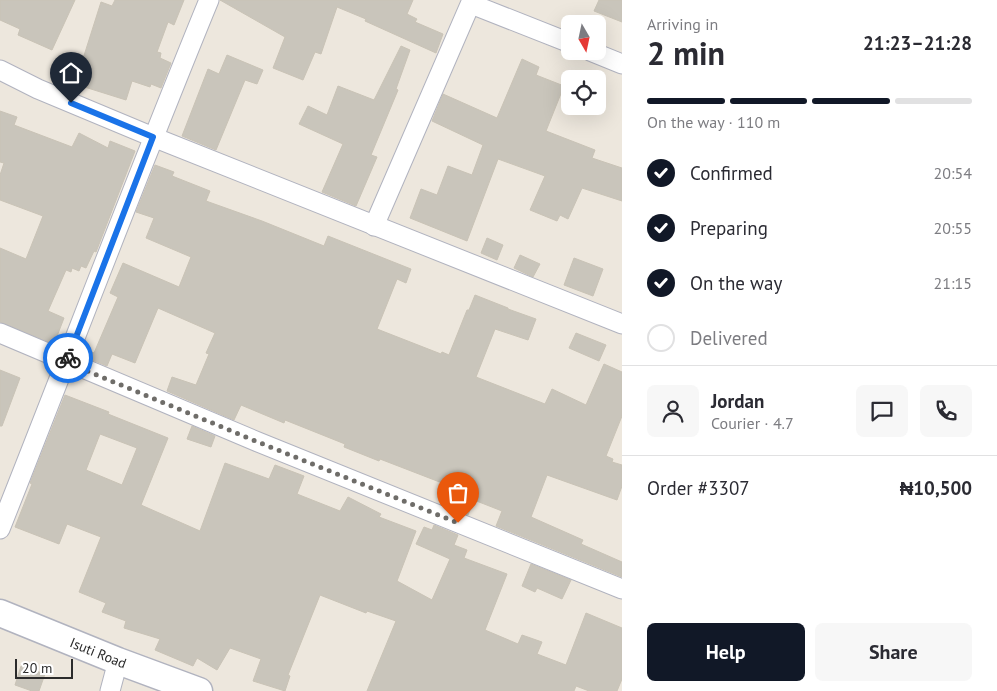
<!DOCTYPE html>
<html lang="en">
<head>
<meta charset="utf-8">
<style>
  body { margin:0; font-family:"PT Sans",sans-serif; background:#f7f7f7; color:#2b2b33; height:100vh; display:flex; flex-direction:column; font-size:19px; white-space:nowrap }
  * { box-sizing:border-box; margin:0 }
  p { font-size:16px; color:#7c7c81 }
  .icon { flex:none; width:28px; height:28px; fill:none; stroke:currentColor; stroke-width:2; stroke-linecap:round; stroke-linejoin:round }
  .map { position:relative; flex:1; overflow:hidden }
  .details { display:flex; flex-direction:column; background:#fff; width:375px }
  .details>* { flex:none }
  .needle { width:32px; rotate:171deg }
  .buttons { position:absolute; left:561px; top:15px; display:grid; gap:10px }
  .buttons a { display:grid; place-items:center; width:45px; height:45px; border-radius:8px; background:#fff; box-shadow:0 5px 20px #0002; font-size:25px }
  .scale { position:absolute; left:15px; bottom:12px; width:58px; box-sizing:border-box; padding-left:5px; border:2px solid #2b2b2b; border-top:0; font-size:14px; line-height:18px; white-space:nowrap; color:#2b2b2b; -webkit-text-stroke:4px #fff; paint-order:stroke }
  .pin { position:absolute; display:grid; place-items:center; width:42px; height:42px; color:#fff; margin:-51px -21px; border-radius:50% 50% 50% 0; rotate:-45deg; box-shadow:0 0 5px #0007 }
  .pin .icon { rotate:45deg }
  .courier { position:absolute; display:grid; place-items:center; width:50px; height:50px; margin:-25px; border:4px solid #1a73e8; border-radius:50%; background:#fff; color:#222; box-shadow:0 1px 6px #0007 }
  .head em { font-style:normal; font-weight:600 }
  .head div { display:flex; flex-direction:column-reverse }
  .head { display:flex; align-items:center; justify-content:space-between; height:85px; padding:0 25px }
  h1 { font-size:32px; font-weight:600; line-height:38px }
  .bar { display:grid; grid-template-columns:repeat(4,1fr); gap:8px 5px; align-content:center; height:60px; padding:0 25px }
  .bar i { height:6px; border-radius:4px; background:#e1e1e2 }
  .bar .on { background:#111827 }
  .bar p { grid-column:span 4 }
  .line { display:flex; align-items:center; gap:12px; padding:0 25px; border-top:1px solid #e1e1e2 }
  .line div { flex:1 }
  .round { display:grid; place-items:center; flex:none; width:52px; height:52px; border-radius:8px; background:#f7f7f7 }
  ol { padding:0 25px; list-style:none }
  li { display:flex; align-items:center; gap:15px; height:55px }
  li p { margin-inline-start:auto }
  li .icon { padding:5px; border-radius:50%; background:#111827; color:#fff; stroke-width:4 }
  li:last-child { color:#7c7c81 }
  li i { width:28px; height:28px; border:2px solid #e1e1e2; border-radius:50% }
  .action { display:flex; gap:10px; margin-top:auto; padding:10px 25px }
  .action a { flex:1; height:58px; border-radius:8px; background:#111827; color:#fff; font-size:20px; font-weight:600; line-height:58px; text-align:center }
  .action a+a { background:#f7f7f7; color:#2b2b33 }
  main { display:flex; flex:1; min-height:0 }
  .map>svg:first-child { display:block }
</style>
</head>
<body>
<main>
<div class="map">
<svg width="622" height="691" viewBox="0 0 622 691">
  <rect width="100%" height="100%" fill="#ede7dd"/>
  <g fill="#c9c5bb" stroke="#c9c3b6" fill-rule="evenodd">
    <polygon points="0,0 75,0 52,50 18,35 20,29 0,20"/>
    <polygon points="115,0 184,0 174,25 168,22 157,52 161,53 160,58 171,63 161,88 151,84 150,87 132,81 126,100 75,84 101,2 112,6"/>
    <polygon points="220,0 413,0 407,14 417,19 415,22 443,34 436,53 365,21 366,19 337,7 321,54 315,52 303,80 273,68 285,37"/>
    <polygon points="599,0 622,0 622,22 594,11"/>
    <polygon points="401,46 410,50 396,89 398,90 371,155 377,157 356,206 322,192 343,144 299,124 308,106 327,115 338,86 374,100"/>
    <polygon points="227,55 263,70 257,84 245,80 216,150 182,136 208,69 219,74"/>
    <polygon points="522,59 539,67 536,75 564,86 546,131 595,150 592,158 622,168 622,201 582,188 568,219 560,215 557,221 530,210 545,176 498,159 467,241 410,218 421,189 437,195 448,166 472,175 483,145 432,121 443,94 497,118"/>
    <polygon points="0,111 17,117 14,125 72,147 79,133 108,148 110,141 135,151 96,252 94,251 86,268 81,266 79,271 72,268 71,272 66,270 48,311 64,318 54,344 0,322 0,248 26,259 43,216 0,200 0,175 4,163 0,162"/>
    <polygon points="155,165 174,172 172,176 210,191 206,201 262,221 324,246 328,236 411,269 406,283 397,279 377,329 441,354 442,352 449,355 467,310 469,310 475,295 508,308 508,309 536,319 528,340 495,329 476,377 545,404 552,389 586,405 604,364 622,372 622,416 606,456 613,459 612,462 622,465 622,486 617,500 547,475 531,517 583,540 581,544 622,562 622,577 496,526 502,511 474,500 468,515 443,504 450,486 380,459 379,461 344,447 345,444 285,420 284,423 241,405 234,420 167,391 172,377 196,385 209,354 206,353 215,333 158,308 135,363 112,354 107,366 80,355 83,348 94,353 118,297 110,293 123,263 179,287 191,257 146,238 154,218 136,212"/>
    <polygon points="487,238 503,245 497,260 481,253"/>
    <polygon points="520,255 540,264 533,277 514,268"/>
    <polygon points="574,258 603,269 593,296 564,285"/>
    <polygon points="576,333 606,345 599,361 569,348"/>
    <polygon points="0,370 20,378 2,426 0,426"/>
    <path d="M65 395 109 412 108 414 168 438 141 505 200 531 225 463 269 479 275 465 304 476 297 494 340 511 348 497 381 514 379 517 416 531 397 581 432 600 450 559 416 544 424 527 432 530 434 525 458 535 454 545 467 550 464 558 507 574 485 630 518 644 522 635 542 642 537 654 566 665 586 613 622 628V679L617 691H589L576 686 574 691H367L396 621 367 611 366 613 320 595 288 675 290 676 285 691 253 681 261 659 230 648 217 670 197 658 193 666 155 650 160 639 124 628 126 621 102 612 106 603 79 592 101 537 67 524 59 544 15 527 32 484 30 483ZM100 434 137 448 122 485 86 470Z"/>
    <polygon points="192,426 215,436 211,447 187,439"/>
    <polygon points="531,564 571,580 562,599 537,588 535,592 522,586"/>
    <polygon points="21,666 45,674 39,691 32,691 15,685"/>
  </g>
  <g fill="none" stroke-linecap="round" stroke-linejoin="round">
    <g stroke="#b1b3bf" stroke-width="21">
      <g id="street">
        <polyline points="471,4 570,43"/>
        <polyline points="590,51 622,64"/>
        <polyline points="0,70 38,89 153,137 622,324"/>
        <polyline points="374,226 472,0"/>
        <polyline points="0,333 258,442 622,589"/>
        <path d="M0 529C70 353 137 175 209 0"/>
        <polyline points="110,691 118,661"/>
      </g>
    </g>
    <g stroke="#b1b3bf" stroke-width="29">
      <g id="secondary">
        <path id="s1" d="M0 613 118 661 199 691"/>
      </g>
    </g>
    <use href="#street" stroke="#fff" stroke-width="19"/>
    <use href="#secondary" stroke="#fff" stroke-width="26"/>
  </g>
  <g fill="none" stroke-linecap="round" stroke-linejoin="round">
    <polyline stroke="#6f6d69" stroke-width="5" stroke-dasharray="0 9" points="68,358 67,362 80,368 258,442 458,523"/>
    <polyline stroke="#1a73e8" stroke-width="6" points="68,358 153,137 71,103"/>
  </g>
  <g text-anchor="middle" stroke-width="4" stroke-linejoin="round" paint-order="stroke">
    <g font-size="14" fill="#2b2b2b" stroke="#fff">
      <text dy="5" stroke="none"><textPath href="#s1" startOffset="106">Isuti Road</textPath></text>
    </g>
  </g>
</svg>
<div class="buttons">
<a><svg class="needle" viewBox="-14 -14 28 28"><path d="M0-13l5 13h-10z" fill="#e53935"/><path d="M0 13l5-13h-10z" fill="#7c7c81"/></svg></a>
<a><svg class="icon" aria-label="locate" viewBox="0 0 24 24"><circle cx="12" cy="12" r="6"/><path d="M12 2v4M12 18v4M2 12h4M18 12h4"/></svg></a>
</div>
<div class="scale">20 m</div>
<div class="pin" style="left:458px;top:523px;background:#ea580c"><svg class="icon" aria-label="bag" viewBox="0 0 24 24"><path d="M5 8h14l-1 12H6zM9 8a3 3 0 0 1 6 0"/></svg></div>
<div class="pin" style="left:71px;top:103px;background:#1f2937"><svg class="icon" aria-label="home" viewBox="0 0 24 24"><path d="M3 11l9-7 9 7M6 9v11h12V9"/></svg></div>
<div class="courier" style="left:68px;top:358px"><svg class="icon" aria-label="bike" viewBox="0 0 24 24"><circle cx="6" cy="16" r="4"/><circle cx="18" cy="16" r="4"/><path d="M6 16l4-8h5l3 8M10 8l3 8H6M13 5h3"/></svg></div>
</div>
<section class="details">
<div class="head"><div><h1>2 min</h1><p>Arriving in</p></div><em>21:23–21:28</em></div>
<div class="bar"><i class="on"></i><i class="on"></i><i class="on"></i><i></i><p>On the way · 110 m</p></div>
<ol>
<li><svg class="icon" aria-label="check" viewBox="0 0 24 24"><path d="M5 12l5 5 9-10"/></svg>Confirmed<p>20:54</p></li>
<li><svg class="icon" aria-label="check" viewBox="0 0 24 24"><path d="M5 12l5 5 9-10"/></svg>Preparing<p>20:55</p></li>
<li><svg class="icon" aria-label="check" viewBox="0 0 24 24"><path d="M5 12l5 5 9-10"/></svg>On the way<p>21:15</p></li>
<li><i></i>Delivered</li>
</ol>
<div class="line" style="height:90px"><a class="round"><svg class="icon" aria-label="person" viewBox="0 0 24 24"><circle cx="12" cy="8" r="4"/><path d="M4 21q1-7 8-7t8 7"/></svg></a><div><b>Jordan</b><p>Courier · 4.7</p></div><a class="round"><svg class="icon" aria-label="chat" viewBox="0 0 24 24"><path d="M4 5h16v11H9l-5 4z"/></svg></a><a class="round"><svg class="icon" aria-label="phone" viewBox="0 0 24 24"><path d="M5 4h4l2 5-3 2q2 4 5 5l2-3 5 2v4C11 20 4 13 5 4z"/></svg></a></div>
<div class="line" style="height:65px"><div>Order #3307</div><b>₦10,500</b></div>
<div class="action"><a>Help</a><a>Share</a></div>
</section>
</main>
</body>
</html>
